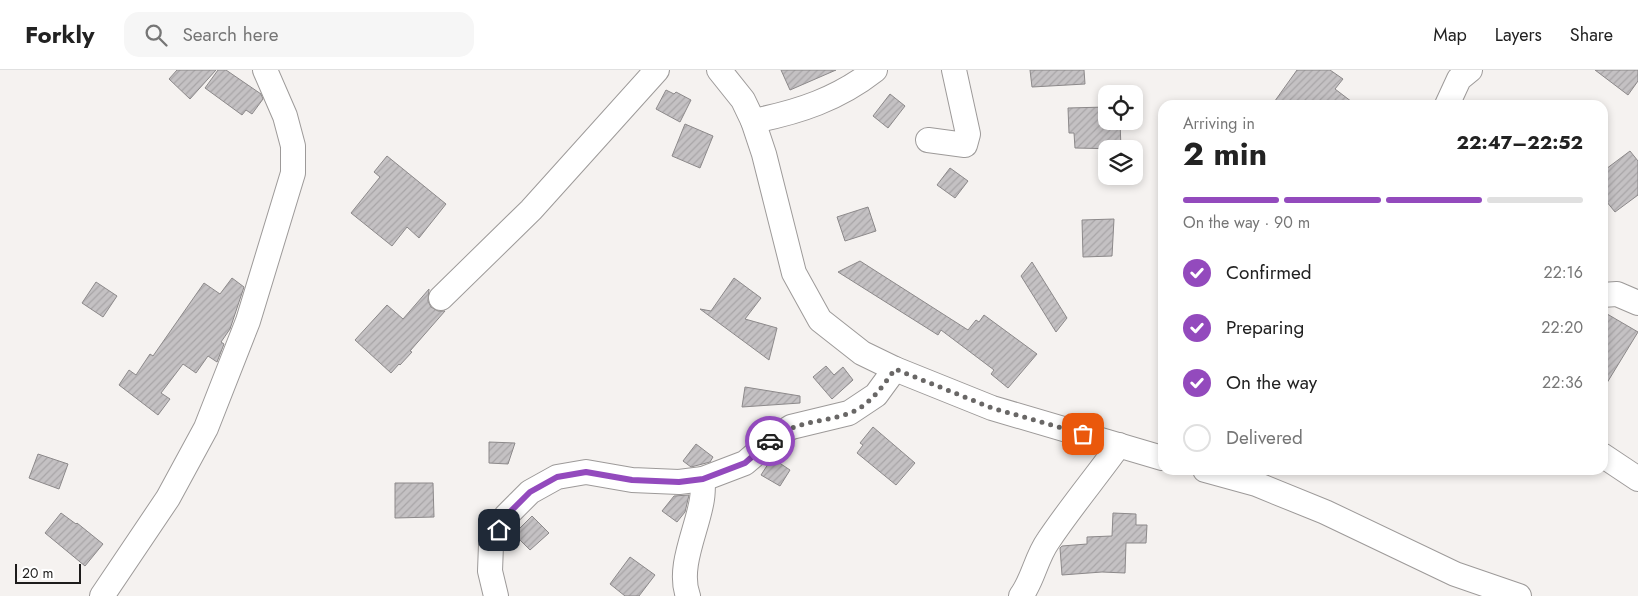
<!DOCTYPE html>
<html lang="en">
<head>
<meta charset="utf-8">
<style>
  body { margin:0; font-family:Jost,sans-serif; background:#f6f6f6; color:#222; height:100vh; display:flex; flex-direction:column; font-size:19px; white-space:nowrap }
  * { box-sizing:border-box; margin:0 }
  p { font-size:16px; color:#767676 }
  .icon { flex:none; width:28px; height:28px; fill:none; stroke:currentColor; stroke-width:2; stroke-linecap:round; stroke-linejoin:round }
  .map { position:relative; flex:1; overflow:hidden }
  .drawer { position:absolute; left:1158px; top:30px; width:450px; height:375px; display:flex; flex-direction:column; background:#fff; border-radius:15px; box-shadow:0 2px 8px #0003 }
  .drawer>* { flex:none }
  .tools { position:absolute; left:1098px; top:15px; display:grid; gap:10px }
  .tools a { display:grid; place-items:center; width:45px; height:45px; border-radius:10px; background:#fff; box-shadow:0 2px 8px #0003; font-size:25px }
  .scale { position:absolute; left:15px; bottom:12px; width:66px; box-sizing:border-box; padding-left:5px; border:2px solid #1d1c1b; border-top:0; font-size:14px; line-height:18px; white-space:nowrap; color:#1d1c1b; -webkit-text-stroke:4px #fff; paint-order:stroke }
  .pin { position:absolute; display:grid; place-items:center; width:42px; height:42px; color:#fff; margin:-21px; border-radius:10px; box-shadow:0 2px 8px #0006 }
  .courier { position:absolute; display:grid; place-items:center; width:50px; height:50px; margin:-25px; border:4px solid #934abd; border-radius:50%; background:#fff; color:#222; box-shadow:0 1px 6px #0007 }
  .head em { font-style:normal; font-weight:700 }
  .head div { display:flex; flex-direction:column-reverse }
  .head { display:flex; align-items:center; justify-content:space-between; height:85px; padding:0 25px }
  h1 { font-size:32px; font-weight:700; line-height:38px }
  .bar { display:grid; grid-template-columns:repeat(4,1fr); gap:8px 5px; align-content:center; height:60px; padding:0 25px }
  .bar i { height:6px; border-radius:4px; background:#e0e0e0 }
  .bar .selected { background:#934abd }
  .bar p { grid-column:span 4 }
  ol { padding:0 25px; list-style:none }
  li { display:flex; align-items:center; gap:15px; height:55px }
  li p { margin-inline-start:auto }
  li .icon { padding:5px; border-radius:50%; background:#934abd; color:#fff; stroke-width:4 }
  li:last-child { color:#767676 }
  li i { width:28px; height:28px; border:2px solid #e0e0e0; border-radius:50% }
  header { display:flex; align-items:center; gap:30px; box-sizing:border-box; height:70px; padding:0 25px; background:#fff; border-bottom:1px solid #e0e0e0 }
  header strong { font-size:24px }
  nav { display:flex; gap:28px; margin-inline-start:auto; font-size:18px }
  .search { width:350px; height:45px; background:#f6f6f6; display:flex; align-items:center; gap:12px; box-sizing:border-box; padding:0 18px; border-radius:15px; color:#767676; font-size:19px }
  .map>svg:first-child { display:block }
</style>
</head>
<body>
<header>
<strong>Forkly</strong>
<div class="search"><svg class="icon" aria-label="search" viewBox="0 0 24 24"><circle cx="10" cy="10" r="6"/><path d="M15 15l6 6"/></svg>Search here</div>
<nav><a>Map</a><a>Layers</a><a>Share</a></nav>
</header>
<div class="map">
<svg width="1638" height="526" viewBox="0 0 1638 526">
  <defs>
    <pattern id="building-hatch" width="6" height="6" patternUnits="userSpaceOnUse" patternTransform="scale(1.25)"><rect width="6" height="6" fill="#c4c1c3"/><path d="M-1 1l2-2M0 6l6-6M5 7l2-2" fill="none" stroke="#a8a5a7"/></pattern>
  </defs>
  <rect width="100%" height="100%" fill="#f5f2f0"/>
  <g fill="url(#building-hatch)" stroke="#8c898a">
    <polygon points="177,0 216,0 190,29 169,9"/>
    <polygon points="218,0 226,0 261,24 263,29 252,44 246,40 242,45 205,18"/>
    <polygon points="781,0 836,0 790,20"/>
    <polygon points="1030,0 1084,0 1085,14 1032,17"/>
    <polygon points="1297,0 1330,0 1343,9 1335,19 1356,35 1272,35"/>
    <polygon points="1595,0 1638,0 1638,11 1628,25"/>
    <polygon points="666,20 674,24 676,22 691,30 680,52 656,39"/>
    <polygon points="890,24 905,36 888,58 873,46"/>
    <polygon points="1106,37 1106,51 1120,51 1121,79 1075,78 1074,63 1069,63 1068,38"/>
    <polygon points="685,54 713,66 700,98 672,86"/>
    <polygon points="1630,81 1638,91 1638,125 1615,142 1602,126 1602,102"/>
    <polygon points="387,86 446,134 419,168 407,157 392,176 351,143 380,107 374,102"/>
    <polygon points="950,98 968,111 955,128 937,115"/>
    <polygon points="868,137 876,161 845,171 837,147"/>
    <polygon points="1114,149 1112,186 1083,187 1082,150"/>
    <polygon points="860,191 968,260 976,250 979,252 984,245 1037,284 1008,318 991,304 994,300 941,260 938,265 838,202"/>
    <polygon points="1032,192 1067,248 1056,262 1021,206"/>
    <polygon points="232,208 244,217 230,259 221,272 224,274 217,292 208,286 196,303 183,294 161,323 170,329 158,345 119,315 129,300 136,305 150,284 153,286 204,213 220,224"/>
    <polygon points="734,208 761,228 745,249 777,258 769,290 700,239 711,241"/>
    <polygon points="96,212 117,226 103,247 82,233"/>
    <polygon points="429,219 428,231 431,237 438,241 445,241 410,281 412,282 400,295 399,294 391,303 355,270 387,235 403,249"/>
    <polygon points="1602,241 1638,262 1602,321"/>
    <polygon points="826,296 834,305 843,297 853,310 832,329 813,307"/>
    <polygon points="745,317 800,326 800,333 742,337"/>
    <polygon points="873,357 915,393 896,415 857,383 863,375 860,373"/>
    <polygon points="489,372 515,373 508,394 489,393"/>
    <polygon points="696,374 713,387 710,392 691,397 683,391"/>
    <polygon points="38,384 68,394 59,419 29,408"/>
    <polygon points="772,388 790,400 780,416 761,405"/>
    <polygon points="395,413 433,413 434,447 395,448"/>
    <polygon points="689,425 685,442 677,452 662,441 674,426"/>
    <polygon points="61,443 76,454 77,453 103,474 85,496 45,463"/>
    <polygon points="1113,443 1136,444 1136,455 1147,455 1146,473 1126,473 1125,503 1102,502 1062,505 1060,478 1062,476 1087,474 1087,467 1112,466"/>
    <polygon points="532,446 549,463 530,480 514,464"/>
    <polygon points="630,487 655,505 639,526 625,526 610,514"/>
  </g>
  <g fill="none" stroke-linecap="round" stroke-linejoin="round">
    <g stroke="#9d9a99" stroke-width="26">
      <g id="minor">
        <polyline points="719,0 743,30 753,51 764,84 794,203 820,250 862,283 895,299 992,338 1162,388"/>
        <polyline points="1447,35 1459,9 1470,0"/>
        <path d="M753 51C799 42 838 29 875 0"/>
        <polyline points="928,70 965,75 968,64 954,0"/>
        <polyline points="1602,225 1617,224 1638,233"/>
        <polyline points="441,228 531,140 657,0"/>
        <polyline points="1602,385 1638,409"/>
        <polyline points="1205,400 1256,414 1325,442 1455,504 1519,526"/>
        <polyline points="102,526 168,428 206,358 248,251 293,103 293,76 285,46 265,0"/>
        <polyline points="496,526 490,501 491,475 506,446 530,422 557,407 586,402 632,410 679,412 703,409 745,393 774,368 791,357 849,343 876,325 895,299"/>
        <path d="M688 526C677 497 698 458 702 429 703 423 703 416 703 409"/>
        <path d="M1021 526C1033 510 1036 488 1048 471 1070 438 1096 407 1119 375"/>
      </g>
    </g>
    <use href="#minor" stroke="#fff" stroke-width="24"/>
  </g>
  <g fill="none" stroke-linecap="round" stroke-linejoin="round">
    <path stroke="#696766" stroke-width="5" stroke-dasharray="0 9" d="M770 371C793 351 820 353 847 344 869 337 882 317 895 299L992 338 1083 364"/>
    <polyline stroke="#934abd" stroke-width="6" points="499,460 506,446 530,422 557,407 586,402 632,410 679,412 703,409 745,393 770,371"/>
  </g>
</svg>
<div class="tools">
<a><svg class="icon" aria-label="locate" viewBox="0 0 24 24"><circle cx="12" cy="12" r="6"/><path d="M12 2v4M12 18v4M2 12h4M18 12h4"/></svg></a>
<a><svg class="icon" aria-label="layers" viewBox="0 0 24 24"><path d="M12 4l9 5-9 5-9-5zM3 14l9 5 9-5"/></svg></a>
</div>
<div class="scale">20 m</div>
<div class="pin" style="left:1083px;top:364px;background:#ea580c"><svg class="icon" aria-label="bag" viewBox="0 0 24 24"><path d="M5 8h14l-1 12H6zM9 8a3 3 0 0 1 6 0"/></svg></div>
<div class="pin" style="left:499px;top:460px;background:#1f2937"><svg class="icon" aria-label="home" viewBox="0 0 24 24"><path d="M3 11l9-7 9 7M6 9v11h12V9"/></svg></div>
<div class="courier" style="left:770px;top:371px"><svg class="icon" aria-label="car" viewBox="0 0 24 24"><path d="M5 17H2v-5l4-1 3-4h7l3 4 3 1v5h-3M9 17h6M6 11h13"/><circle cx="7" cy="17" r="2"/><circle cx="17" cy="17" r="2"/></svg></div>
<section class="drawer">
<div class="head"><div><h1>2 min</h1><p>Arriving in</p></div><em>22:47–22:52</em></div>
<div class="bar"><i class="selected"></i><i class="selected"></i><i class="selected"></i><i></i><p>On the way · 90 m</p></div>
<ol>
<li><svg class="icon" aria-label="check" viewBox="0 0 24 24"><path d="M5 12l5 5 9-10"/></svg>Confirmed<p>22:16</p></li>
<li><svg class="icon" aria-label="check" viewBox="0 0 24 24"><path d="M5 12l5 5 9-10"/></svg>Preparing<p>22:20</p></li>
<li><svg class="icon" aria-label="check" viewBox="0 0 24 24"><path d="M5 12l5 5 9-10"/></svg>On the way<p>22:36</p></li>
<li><i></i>Delivered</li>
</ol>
</section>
</div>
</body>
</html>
